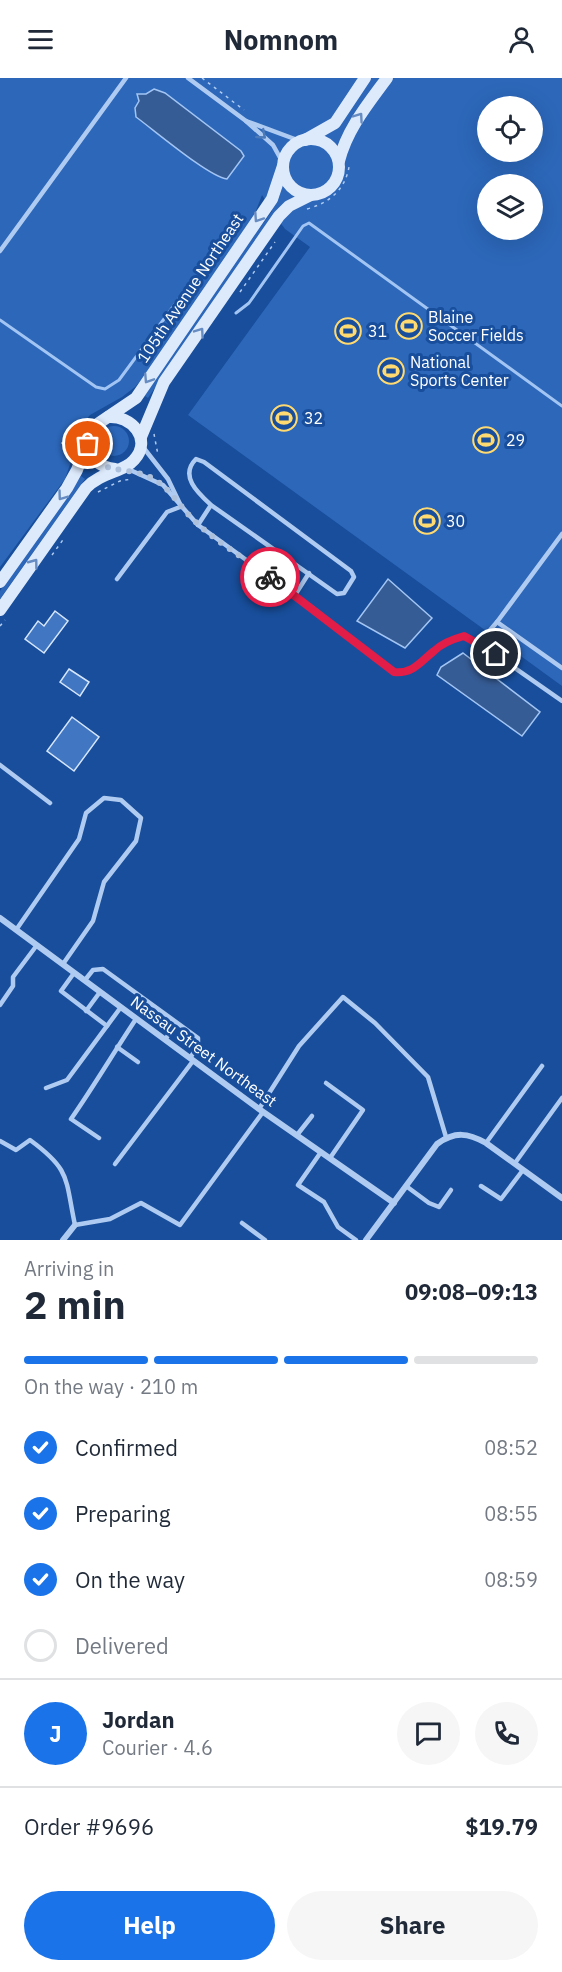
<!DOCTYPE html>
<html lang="en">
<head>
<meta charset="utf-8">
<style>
  body { margin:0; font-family:"IBM Plex Sans",sans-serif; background:#f6f6f7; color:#1f2937; height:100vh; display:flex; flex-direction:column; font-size:22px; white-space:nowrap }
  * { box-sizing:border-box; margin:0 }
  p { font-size:20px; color:#747a83 }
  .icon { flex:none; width:33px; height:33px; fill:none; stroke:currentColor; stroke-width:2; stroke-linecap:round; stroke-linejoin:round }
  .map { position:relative; height:1162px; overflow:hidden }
  .details { display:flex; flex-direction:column; background:#fff; flex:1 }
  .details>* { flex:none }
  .tools { position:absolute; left:477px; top:18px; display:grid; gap:12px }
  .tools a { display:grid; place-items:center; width:66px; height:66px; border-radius:50%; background:#fff; box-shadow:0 6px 24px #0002; font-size:30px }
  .pin { position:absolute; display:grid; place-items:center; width:51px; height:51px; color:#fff; margin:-26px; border:3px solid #fff; border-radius:50%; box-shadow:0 2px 6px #0007 }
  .courier { position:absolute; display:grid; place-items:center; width:60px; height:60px; margin:-30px; border:4px solid #e11d48; border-radius:50%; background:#fff; color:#222; box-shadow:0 2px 8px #0007 }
  .summary em { font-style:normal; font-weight:700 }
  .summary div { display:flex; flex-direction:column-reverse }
  .summary { display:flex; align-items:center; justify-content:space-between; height:102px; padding:0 24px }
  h1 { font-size:39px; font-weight:700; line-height:45px }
  .bar { display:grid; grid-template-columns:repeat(4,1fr); gap:9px 6px; align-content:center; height:72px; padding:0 24px }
  .bar i { height:8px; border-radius:4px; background:#e0e1e3 }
  .bar .current { background:#1a73e8 }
  .bar p { grid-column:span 4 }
  .line { display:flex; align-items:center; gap:15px; padding:0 24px; border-top:2px solid #e0e1e3 }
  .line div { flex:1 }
  .round { display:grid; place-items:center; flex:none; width:63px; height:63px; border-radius:32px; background:#f6f6f7 }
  ol { padding:0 24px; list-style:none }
  li { display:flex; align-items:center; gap:18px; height:66px }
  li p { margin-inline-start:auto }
  li .icon { padding:6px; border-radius:50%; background:#1a73e8; color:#fff; stroke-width:4 }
  li:last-child { color:#747a83 }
  li i { width:33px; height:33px; border:3px solid #e0e1e3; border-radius:50% }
  .action { display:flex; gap:12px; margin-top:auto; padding:12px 24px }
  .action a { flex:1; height:69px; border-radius:36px; background:#1a73e8; color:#fff; font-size:24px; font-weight:700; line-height:69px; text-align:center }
  .action a+a { background:#f6f6f7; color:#1f2937 }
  header { display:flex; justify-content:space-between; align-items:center; height:78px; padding:0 24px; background:#fff; font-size:27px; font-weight:700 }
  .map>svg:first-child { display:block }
</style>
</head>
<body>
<header><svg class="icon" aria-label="menu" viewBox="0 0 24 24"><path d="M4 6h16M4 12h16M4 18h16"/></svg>Nomnom<svg class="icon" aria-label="person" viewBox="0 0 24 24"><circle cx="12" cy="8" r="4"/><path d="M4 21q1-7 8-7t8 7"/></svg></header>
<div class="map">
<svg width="562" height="1162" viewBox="0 0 562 1162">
  <rect width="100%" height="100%" fill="#184e9b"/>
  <g fill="#2c67b9" fill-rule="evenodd">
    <path d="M0 0H562V608L188 337 310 169 285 151 274 136 148 320 145 318 178 264 272 133 262 117 246 159 162 278 135 309 122 319 90 337 85 343 65 401 0 489ZM488 28H532V74H488ZM488 106H532V152H488Z"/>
    <circle cx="114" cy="363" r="15"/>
    <polygon points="81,398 85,401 0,521 0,513"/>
  </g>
  <g fill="#365c95" stroke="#a2c5f4" stroke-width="1.5">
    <path d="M154 11 165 15 241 73 244 78 227 101C209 99 154 52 136 39L135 30 139 23 137 16H146Z"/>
    <polygon points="388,501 432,540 405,570 357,543"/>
    <polygon points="463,575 540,634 522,658 437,597 441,589"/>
  </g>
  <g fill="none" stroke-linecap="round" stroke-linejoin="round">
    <g stroke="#a2c5f4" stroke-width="3">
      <polyline points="236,235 249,225 303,148 309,145 562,328"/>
      <polyline points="0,242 96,309 105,311 119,302 192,203 198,207"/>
    </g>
  </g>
  <g fill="#4177c2" stroke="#d6e6fc" stroke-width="1.5">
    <polygon points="55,533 68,543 44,575 25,561 38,543 44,548"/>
    <polygon points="69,591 89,604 80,618 60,604"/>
    <polygon points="72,639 99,659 74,693 47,673"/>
  </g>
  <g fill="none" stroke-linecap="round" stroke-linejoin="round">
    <g stroke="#afcbf2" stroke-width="1.5" stroke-dasharray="3 4.5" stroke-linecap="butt">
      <polyline points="202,0 244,32"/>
      <path d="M307 131C329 125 345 112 349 89"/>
      <polyline points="240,214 275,164"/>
      <polyline points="460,261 468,250"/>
      <polyline points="154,356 158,377"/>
      <polyline points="61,365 75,366"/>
      <polyline points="98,414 120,403 132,401"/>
      <polyline points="52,477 65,459"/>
      <polyline points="0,548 5,542"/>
    </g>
    <g stroke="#afcbf2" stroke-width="4.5">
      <polyline points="188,0 246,43"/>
      <polyline points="283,85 273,67 246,43 300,63"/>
      <polyline points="0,173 126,0"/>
      <polyline points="143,369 168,401 180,426"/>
      <path d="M128 391 163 407 198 447 310 528 394 594C413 596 420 584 434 573 442 565 453 561 464 558L476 563 562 623"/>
      <path d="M198 447 211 427C198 415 179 398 196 381L204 384 351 493 354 499 344 515 337 516 211 427"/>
      <polyline points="117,501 167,434 180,429"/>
      <polyline points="295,517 309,495"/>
      <polyline points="497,544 562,590"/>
      <polyline points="479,565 497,544 562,456"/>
      <polyline points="0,687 50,725"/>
      <polyline points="16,852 79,761 86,735 104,720 121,722 141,740 136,763 104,804 93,843 63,886"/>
      <polyline points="74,895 61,913 107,948"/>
      <polyline points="85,902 93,892 103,891 198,960 198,968 190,980"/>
      <polyline points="0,927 13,908 13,899 37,867"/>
      <polyline points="86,933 100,914"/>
      <polyline points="165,962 176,945"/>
      <polyline points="117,969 138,984"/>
      <polyline points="326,1005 363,1032 330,1080"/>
      <polyline points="46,1010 67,1002 121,929"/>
      <polyline points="259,1031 299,968 343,919 375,945 428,999 446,1059"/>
      <polyline points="297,1057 312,1038"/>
      <path d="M99 1060 71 1041C94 1008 114 974 136 941"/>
      <path d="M0 1063 16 1072 30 1062C71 1092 65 1100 75 1147L110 1141 141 1125 180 1147 263 1034"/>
      <polyline points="486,1065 542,988"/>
      <polyline points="321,1074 298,1107 324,1124 338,1149 356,1162"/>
      <polyline points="515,1085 562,1020"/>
      <polyline points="115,1086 193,983"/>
      <polyline points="406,1108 429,1125 439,1129 451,1112"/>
      <polyline points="481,1108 501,1121 523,1092"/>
      <polyline points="242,1145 265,1162"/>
    </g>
    <g stroke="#afcbf2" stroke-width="6">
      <polyline points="0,840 259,1031 394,1125"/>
      <polyline points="63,1162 75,1147"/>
      <path d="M366 1162 437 1066C455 1053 468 1055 486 1065L562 1120"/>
    </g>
    <g stroke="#ddeafc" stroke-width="12">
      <circle cx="311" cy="89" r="28"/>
      <polyline points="305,62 335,45 365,0"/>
      <path d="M339 83C347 51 368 26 387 0"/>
      <polyline points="141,359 164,304 279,138 289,128 309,118"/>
      <path d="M88 366C91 381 99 389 115 391"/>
      <polyline points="0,504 67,410 77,392 93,349 136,320 272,121 283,88"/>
      <path d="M0 532 86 410C101 394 124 394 134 382 153 361 131 337 108 339"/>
    </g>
  </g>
  <defs><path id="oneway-chevron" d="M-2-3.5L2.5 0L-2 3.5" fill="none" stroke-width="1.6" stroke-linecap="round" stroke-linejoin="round" transform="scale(1.5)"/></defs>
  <g stroke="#678cc2">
    <use href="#oneway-chevron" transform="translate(359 39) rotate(-55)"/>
    <use href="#oneway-chevron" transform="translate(258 140) rotate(124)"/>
    <use href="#oneway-chevron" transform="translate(200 254) rotate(-55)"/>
    <use href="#oneway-chevron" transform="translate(148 301) rotate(123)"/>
    <use href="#oneway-chevron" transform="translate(62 418) rotate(126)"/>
    <use href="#oneway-chevron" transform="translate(34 485) rotate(-53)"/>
  </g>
  <use stroke="#4d7ab9" href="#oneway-chevron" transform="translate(262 57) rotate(41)"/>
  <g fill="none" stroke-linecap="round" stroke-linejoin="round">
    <path stroke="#aec1dc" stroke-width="6" stroke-dasharray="0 10.8" d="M88 366C95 399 126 387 152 400 170 409 182 433 198 446 219 466 246 481 270 499"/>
    <path stroke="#e11d48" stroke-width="8" d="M270 499 394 594C413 596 420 584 434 573 442 565 453 561 464 558L496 576"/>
  </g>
  <defs>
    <g id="stadium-ring" transform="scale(1.35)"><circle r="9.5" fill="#184e9b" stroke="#ffda70" stroke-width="1.5"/><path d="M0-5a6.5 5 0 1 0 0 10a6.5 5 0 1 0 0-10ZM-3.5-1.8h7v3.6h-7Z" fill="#ffda70"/></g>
  </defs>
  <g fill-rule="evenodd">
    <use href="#stadium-ring" x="409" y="248"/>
    <use href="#stadium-ring" x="348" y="253"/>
    <use href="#stadium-ring" x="391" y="293"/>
    <use href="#stadium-ring" x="284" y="340"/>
    <use href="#stadium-ring" x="486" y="362"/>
    <use href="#stadium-ring" x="427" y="443"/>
  </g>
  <g text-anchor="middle" stroke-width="6" stroke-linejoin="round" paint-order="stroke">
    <g font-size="16" fill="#fff" stroke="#184e9b">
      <text transform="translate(190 210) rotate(-56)" y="6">105th Avenue Northeast</text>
      <text transform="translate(204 973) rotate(36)" y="6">Nassau Street Northeast</text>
    </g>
    <g font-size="16" fill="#fff" stroke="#184e9b" text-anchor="start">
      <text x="428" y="245">Blaine<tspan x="428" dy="18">Soccer Fields</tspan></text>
      <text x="368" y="259">31</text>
      <text x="410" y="290">National<tspan x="410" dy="18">Sports Center</tspan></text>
      <text x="304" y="346">32</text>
      <text x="506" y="368">29</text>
      <text x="446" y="449">30</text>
    </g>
  </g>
</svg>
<div class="tools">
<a><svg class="icon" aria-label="locate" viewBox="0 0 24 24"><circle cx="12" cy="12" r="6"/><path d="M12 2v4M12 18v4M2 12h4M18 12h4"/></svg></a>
<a><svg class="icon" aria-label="layers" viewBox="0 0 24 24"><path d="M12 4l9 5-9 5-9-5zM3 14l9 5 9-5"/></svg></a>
</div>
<div class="pin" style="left:88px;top:366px;background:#ea580c"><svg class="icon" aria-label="bag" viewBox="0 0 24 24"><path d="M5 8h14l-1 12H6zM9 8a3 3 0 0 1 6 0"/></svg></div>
<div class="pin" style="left:496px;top:576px;background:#1f2937"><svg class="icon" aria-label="home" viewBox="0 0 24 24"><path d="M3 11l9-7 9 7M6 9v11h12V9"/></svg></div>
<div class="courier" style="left:270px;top:499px"><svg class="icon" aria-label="bike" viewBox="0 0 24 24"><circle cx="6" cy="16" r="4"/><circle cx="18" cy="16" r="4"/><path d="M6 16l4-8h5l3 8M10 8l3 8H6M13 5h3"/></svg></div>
</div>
<section class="details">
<div class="summary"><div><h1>2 min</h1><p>Arriving in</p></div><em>09:08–09:13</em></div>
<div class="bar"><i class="current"></i><i class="current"></i><i class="current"></i><i></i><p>On the way · 210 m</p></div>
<ol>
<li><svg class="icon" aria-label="check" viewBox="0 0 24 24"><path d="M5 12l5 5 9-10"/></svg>Confirmed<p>08:52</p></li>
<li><svg class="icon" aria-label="check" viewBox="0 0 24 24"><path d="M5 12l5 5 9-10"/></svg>Preparing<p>08:55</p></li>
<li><svg class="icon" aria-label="check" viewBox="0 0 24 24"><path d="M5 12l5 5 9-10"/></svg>On the way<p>08:59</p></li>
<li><i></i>Delivered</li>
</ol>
<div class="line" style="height:108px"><b class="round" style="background:#1a73e8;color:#fff">J</b><div><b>Jordan</b><p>Courier · 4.6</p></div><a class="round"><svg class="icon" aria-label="chat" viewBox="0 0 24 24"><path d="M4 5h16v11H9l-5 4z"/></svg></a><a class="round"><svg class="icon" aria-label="phone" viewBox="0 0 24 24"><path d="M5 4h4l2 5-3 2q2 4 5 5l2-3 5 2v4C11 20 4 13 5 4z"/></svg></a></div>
<div class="line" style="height:78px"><div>Order #9696</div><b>$19.79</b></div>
<div class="action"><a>Help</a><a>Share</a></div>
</section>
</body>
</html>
